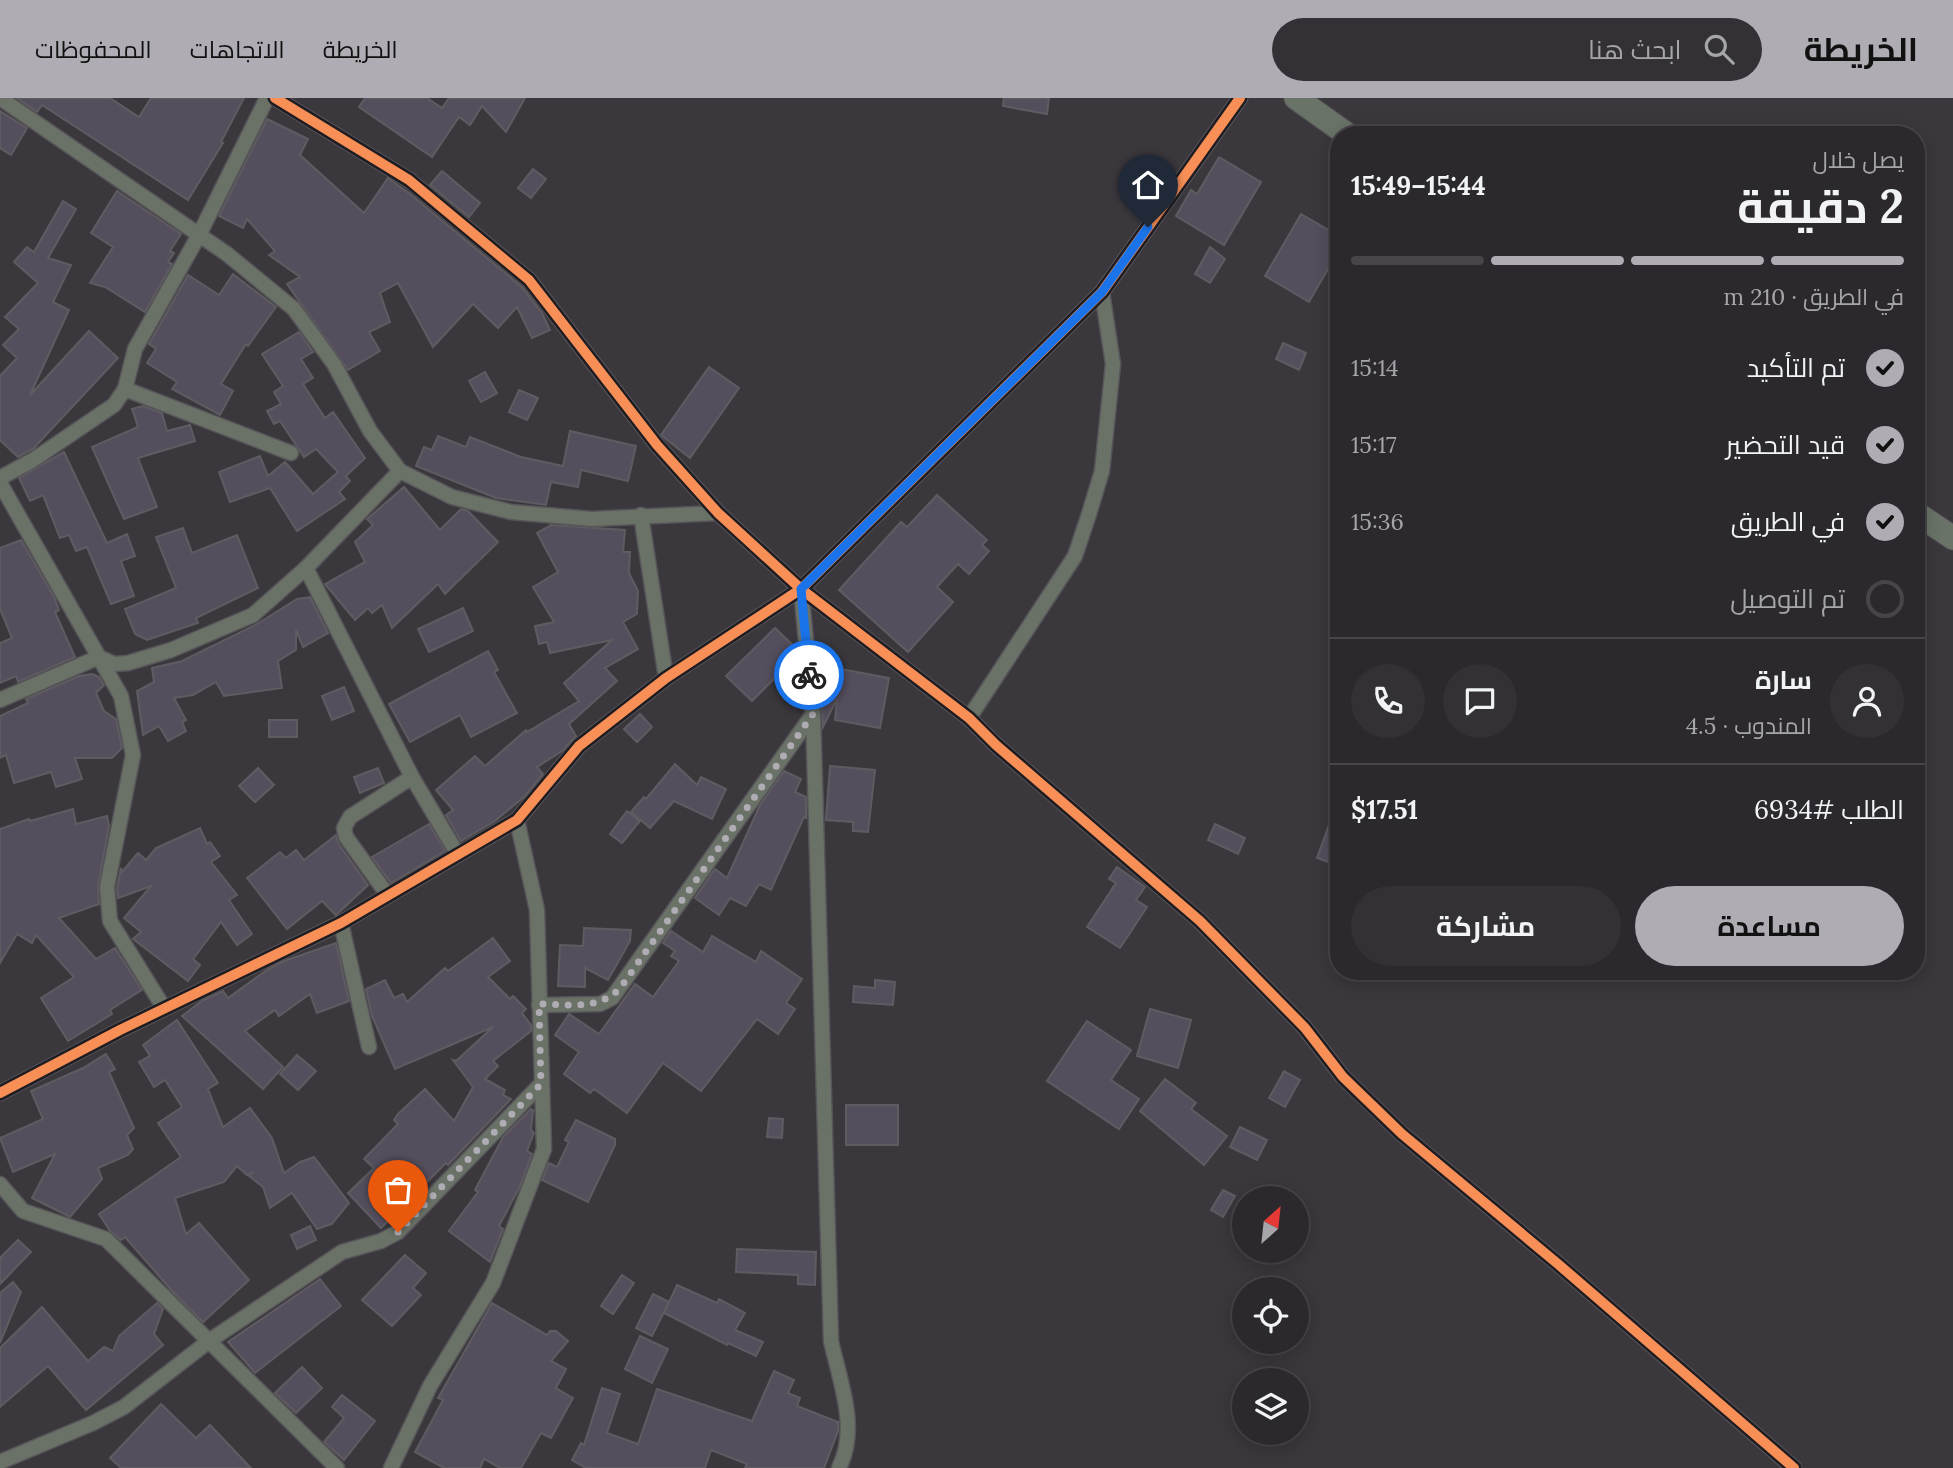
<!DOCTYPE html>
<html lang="ar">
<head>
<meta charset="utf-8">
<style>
  body { margin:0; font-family:Lora,Cairo,serif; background:#343136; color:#f1f3f6; direction:rtl; height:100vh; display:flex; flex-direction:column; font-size:26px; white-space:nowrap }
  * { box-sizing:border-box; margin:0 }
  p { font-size:23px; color:#a6a6aa }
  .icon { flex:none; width:38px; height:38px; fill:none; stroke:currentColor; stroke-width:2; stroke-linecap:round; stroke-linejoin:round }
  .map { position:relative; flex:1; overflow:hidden; direction:ltr }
  .details { position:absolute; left:1330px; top:28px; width:595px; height:854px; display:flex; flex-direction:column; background:#2c292e; border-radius:28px; box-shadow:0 4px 18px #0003,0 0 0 2px #48454a; direction:rtl }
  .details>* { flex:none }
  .needle { width:46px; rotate:27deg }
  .tools { position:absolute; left:1232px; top:1088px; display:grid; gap:14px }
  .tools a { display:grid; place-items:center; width:77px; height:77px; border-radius:50%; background:#2c292e; box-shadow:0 4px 18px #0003,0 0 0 2px #48454a; font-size:35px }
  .pin { position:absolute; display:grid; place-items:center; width:60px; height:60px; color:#fff; margin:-72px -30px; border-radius:50% 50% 50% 0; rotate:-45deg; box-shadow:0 0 7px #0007 }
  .pin .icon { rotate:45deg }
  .courier { position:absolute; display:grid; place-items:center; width:70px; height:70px; margin:-35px; border:5px solid #1a73e8; border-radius:50%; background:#fff; color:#222; box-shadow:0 2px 9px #0007 }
  .head em { font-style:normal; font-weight:700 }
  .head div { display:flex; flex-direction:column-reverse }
  .head { display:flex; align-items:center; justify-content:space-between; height:119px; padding:0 21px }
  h1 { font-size:46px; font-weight:700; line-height:52px }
  .bar { display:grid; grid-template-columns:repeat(4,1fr); gap:10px 7px; align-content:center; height:84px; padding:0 21px }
  .bar i { height:9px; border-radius:5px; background:#48454a }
  .bar .on { background:#afacb3 }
  .bar p { grid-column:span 4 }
  .line { display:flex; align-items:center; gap:18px; padding:0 21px; border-top:2px solid #48454a }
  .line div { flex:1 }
  .round { display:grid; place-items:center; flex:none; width:74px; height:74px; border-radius:37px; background:#343136 }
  ol { padding:0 21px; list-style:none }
  li { display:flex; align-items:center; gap:21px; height:77px }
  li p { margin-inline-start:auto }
  li .icon { padding:7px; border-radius:50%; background:#afacb3; color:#111; stroke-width:4 }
  li:last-child { color:#a6a6aa }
  li i { width:38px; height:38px; border:4px solid #48454a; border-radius:50% }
  .button { display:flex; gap:14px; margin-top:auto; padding:14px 21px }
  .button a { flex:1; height:80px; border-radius:42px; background:#afacb3; color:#111; font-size:28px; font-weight:700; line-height:80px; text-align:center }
  .button a+a { background:#343136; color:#f1f3f6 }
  header { display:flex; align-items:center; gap:42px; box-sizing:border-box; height:98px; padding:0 35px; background:#afacb3; color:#111 }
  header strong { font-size:33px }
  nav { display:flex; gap:38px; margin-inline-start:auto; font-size:24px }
  .search { width:490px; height:63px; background:#343136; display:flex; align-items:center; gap:18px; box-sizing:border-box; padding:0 24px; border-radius:38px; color:#a6a6aa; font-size:26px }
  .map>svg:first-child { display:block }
</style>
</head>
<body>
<header>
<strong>الخريطة</strong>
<div class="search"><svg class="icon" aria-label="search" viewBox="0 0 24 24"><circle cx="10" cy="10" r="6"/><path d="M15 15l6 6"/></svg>ابحث هنا</div>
<nav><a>الخريطة</a><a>الاتجاهات</a><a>المحفوظات</a></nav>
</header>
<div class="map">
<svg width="1953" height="1370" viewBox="0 0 1953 1370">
  <rect width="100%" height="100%" fill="#3a373d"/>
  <g fill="#554f5d" stroke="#5f5c61" stroke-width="2">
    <polygon points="17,0 110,0 139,19 151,0 244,0 221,44 223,45 188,102 42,7 37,14"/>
    <polygon points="365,0 427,0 442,10 449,0 525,0 506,34 482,8 470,27 459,19 432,59 359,9"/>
    <polygon points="1004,0 1049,0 1047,16 1003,8"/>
    <polygon points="0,13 27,30 11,57 0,50"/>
    <polygon points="267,21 308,41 300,57 364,115 388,80 410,96 522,189 542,215 550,232 532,240 517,209 498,230 473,206 433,249 398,185 380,195 390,224 369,234 380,253 348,272 287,186 300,179 269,157 275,153 247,121 243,130 219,118"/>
    <polygon points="1219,59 1261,84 1224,147 1176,118 1191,92 1197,96"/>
    <polygon points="533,71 546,81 531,100 518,90"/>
    <polygon points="442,73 480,105 469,119 430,87"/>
    <polygon points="117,93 181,136 170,153 174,155 168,164 172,166 145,214 105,189 90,185 113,149 91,135"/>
    <polygon points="63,103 76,111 48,160 71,167 53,204 69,212 30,297 89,233 118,260 33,351 18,359 0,342 0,278 17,260 3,247 19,231 5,219 38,185 14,164 27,149 34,154"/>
    <polygon points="1301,116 1339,138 1339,152 1309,204 1265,178"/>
    <polygon points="1210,149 1225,161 1210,185 1195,176"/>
    <polygon points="233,176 276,209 248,248 246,246 221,286 233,293 220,317 172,291 177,284 147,265 156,251 149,246 188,177 219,197"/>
    <polygon points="299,234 313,254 301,261 313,280 303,286 325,320 333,314 365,360 346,378 350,383 339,394 345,401 297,433 270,390 230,404 219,374 260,358 268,378 285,364 313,396 338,374 316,351 304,359 280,323 274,326 267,313 281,306 274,294 283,288 262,256"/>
    <polygon points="1283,245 1306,255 1299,272 1276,261"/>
    <polygon points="709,269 739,290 690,360 661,337"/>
    <polygon points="485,274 497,295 481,304 469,283"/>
    <polygon points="519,292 538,300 527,322 509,314"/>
    <polygon points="143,308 162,315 167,333 190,327 195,343 138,360 157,409 124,421 92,349 138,329 132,311"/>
    <polygon points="570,333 636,348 628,383 581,372 578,389 551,384 546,407 496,400 416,368 424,349 432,352 438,338 466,349 470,339 521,359 563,368"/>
    <polygon points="64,354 107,445 127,436 135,458 121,463 134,498 111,506 87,449 76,453 69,437 60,440 43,397 30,403 19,380"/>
    <polygon points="404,389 440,432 461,411 468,413 498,444 445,496 438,486 392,530 382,507 372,515 368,510 355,522 325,486 365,464 355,444 373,427 367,421"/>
    <polygon points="937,397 987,442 982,447 989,453 969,476 958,466 937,489 953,504 908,554 839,492 901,424 907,429"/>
    <polygon points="551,427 625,432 623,454 630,454 629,475 638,493 637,516 623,524 638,551 605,570 617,583 569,626 576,638 562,653 537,669 543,676 525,698 495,723 461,743 446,717 453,712 436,692 475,658 485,668 526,632 527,634 579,603 564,585 612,542 550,555 547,544 539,546 535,528 554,524 533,489 558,474 537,435"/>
    <polygon points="183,430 192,455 237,437 258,490 196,520 198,525 147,542 135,536 125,511 176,490 156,439"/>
    <polygon points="21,442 54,499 59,512 55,514 75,559 18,584 16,578 0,585 0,545 12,540 0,511 0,450"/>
    <polygon points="310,499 328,535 303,549 296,532 296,552 278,563 282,590 224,598 216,584 193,597 174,600 186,622 182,624 186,633 168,643 159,628 143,637 137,593 154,584 152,570 182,563 257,526 297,501"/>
    <polygon points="463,510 473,533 429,554 418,531"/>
    <polygon points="775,530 797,551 798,557 752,603 726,578"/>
    <polygon points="488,553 498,572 494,574 517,615 471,639 460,617 410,644 389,606"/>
    <polygon points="830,569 889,580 880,630 835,622 837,601 823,629 822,611"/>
    <polygon points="92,576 99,579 104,587 96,595 104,613 116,621 122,650 112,660 75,660 82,681 56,689 51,674 14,685 6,657 0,660 0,618 28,605 26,601 79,578"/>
    <polygon points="344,589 354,613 332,622 322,598"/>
    <polygon points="640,616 652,629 637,644 624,631"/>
    <rect x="269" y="622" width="28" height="17"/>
    <polygon points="675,666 697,687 701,679 726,691 712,721 674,703 650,730 631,714 644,699 646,701"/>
    <polygon points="830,668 875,672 868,734 853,733 853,724 826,722"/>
    <polygon points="258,670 274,687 255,704 239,688"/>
    <polygon points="378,670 384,685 360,695 354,679"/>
    <polygon points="784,673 801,681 795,694 806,699 806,720 804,719 771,792 759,786 746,808 730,800 719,817 695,800 715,771 727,780 760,707"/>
    <polygon points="1337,705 1339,706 1339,768 1317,760"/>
    <polygon points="73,711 76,726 107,718 109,728 98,788 99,806 59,820 96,861 115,850 142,892 110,912 112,916 68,943 41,900 74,879 36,837 32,845 17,836 0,865 0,731 29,721 30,723"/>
    <polygon points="627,713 640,723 622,745 610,736"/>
    <polygon points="429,726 445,753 391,785 372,759"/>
    <polygon points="1215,726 1245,740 1238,756 1208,742"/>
    <polygon points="200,730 207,746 210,744 220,758 211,764 237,797 229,802 252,836 237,847 221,824 193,861 200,867 188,883 133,841 141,834 124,820 151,788 118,800 117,790 121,770 122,774 138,755 146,762 156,750"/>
    <polygon points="336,737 338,745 368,787 336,817 322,803 287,831 247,780 280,754 286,760 296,752 304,762"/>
    <polygon points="1117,769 1145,789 1136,802 1147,809 1120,850 1087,829 1116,785 1109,781"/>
    <polygon points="584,830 631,832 630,843 608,882 585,870 585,889 558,888 560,847 583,848"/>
    <polygon points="671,833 703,854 712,838 756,864 761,853 802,881 786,905 795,911 778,936 757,921 701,993 663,965 627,1015 594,991 590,995 564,976 579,954 555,937 569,916 599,936 635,886 653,899 679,863 671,858 675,853 663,845"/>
    <polygon points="493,840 510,863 488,879 510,901 513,898 526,911 522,915 531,927 531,933 493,963 498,968 485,981 505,992 503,997 511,1001 448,1067 446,1065 381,1130 348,1095 374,1070 364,1061 398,1026 394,1022 398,1016 425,991 454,1023 473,989 453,962 456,963 493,929 395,971 372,918 366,891 385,882 394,900 403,896 407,904 445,870 448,873"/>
    <polygon points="336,845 349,903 317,915 310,896 279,918 275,912 245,933 283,969 263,991 182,918 203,902 223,893 228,900 268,871 284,863"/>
    <polygon points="875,882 895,884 893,907 853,904 854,888 875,890"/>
    <polygon points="1150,911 1191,922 1178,970 1137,958"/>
    <polygon points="177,922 218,985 208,991 223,1029 250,1010 272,1040 284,1075 300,1064 314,1059 349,1105 332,1126 317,1131 292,1095 270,1110 263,1089 249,1078 253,1074 247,1077 237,1068 224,1084 175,1100 186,1136 199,1125 249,1182 203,1224 172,1193 125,1139 121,1142 110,1133 99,1116 181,1059 158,1025 182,1009 165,982 154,989 139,964 150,958 143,947"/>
    <polygon points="1087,923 1131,952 1111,982 1139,1001 1119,1031 1047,983"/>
    <polygon points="106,956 115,971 109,974 134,1030 127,1037 133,1051 128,1057 98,1070 102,1081 70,1119 32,1100 55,1056 13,1074 0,1040 43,1021 31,993 83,970"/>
    <polygon points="297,957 316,973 298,992 280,976"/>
    <polygon points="1284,973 1300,982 1285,1009 1269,1000"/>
    <polygon points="1165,981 1196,1005 1191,1011 1227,1038 1204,1067 1140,1013"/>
    <rect x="846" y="1007" width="52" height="40"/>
    <polygon points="531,1011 533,1012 531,1032 534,1035 527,1053 532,1056 520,1088 499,1128 503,1131 490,1164 449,1133 478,1094 475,1092 503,1039"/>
    <polygon points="769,1020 783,1021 782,1040 767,1039"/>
    <polygon points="576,1022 615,1041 615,1047 588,1104 542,1082 549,1065 557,1069 569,1044 565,1042"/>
    <polygon points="1240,1029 1267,1042 1257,1062 1230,1049"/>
    <polygon points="1223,1092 1235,1098 1223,1119 1211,1112"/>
    <polygon points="310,1128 316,1142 297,1151 291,1137"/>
    <polygon points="18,1142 31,1154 0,1186 0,1160"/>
    <polygon points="737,1151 816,1154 815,1187 798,1186 798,1177 736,1174"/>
    <polygon points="405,1157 426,1175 413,1190 421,1197 392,1228 362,1202"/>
    <polygon points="622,1177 634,1185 613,1216 601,1208"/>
    <polygon points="320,1181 341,1208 255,1275 228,1244"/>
    <polygon points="13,1184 21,1194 0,1245 0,1195"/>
    <polygon points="677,1187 717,1205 719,1201 745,1215 735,1232 763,1244 756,1258 728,1245 727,1247 664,1215"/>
    <polygon points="653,1196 669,1204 652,1238 636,1230"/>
    <polygon points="157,1205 163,1211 154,1236 163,1247 86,1312 48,1268 0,1309 0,1250 42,1209 88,1263 104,1249 113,1253 119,1238"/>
    <polygon points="492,1205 547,1237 550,1233 556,1233 568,1243 551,1263 566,1271 556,1290 573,1300 551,1340 541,1335 521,1370 500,1370 484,1361 480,1370 444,1370 415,1354 443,1302 438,1300"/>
    <polygon points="640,1238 668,1251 652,1285 625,1271"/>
    <polygon points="302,1269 322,1290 296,1315 275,1295"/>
    <polygon points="774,1273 794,1282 788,1295 800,1300 797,1308 838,1324 838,1333 824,1370 745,1370 747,1366 711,1352 705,1370 586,1370 572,1362 581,1345 584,1347 602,1290 620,1296 607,1335 638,1346 657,1291 752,1323"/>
    <polygon points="342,1297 375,1323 344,1362 324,1344 344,1320 332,1309"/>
    <polygon points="161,1306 196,1340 210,1327 251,1370 121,1370 110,1360"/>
  </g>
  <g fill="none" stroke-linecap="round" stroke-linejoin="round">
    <g stroke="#575559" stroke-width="17">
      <g id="street">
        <polyline points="0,0 227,156 294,211 334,266 370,333 400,373 452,399 511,414 592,421 718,415"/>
        <polyline points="275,0 409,82 529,182 657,347 718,415 801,491 969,620 996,647 1200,823 1305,930 1343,979 1402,1036 1558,1166 1794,1370"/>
        <polyline points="125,291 291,355"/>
        <polyline points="0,380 33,362 114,307 125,291 135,251 199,137 267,0"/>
        <polyline points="0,385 121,598 133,657 107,789 110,823 164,910"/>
        <polyline points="641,417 666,580"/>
        <polyline points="306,470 412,679 457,755"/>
        <path d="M801 491 813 616 831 1243C840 1284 859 1330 839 1370"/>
        <polyline points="0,602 99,559 114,566 128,565 171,552 253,517 306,470 400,373"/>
        <polyline points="969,620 1075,458 1089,416 1102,373 1113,266 1102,194"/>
        <polyline points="387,796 346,739 344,730 350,719 412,679"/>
        <polyline points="341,825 369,949"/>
        <polyline points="539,907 600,906 612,900 813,616"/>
        <polyline points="0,995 120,932 341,825 517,722 579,648 666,580 801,491 1102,194 1240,0"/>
        <polyline points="0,1086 23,1113 106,1141 337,1370"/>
        <polyline points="0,1364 93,1325 124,1309 209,1243 342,1154 381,1143 398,1134 541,986"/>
        <polyline points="391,1370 430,1288 493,1185 544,1051 537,812 517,722"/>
      </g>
    </g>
    <g stroke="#575559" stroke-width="25">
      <g id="primary">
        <polyline points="1296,0 1348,37"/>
        <polyline points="1916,415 1953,440"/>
      </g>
    </g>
    <use href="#street" stroke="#6a7268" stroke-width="14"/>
    <use href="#primary" stroke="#6a7368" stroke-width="23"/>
    <g stroke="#1f1d22" stroke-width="15">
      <g id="cycleway">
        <polyline points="275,0 409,82 529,182 657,347 718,415 801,491 969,620 996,647 1200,823 1305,930 1343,979 1402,1036 1558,1166 1794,1370"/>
        <polyline points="0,995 120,932 341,825 517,722 579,648 666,580 801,491 1102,194 1240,0"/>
      </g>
    </g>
    <use href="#cycleway" stroke="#f78f57" stroke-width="10"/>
  </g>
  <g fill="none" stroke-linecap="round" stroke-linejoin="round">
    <path stroke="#afacb3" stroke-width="7" stroke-dasharray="0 12.6" d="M398 1134 541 986 539 906C569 906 600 913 621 889L813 616 809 577"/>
    <polyline stroke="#1a73e8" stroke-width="9" points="809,577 801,491 1102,194 1148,129"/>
  </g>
</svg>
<div class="tools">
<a><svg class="needle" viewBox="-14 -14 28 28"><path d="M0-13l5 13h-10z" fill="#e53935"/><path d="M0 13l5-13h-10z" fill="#a6a6aa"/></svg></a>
<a><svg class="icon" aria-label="locate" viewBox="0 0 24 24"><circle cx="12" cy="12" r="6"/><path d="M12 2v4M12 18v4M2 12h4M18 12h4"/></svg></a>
<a><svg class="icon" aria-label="layers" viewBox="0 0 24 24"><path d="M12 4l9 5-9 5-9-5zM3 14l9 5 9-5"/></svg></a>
</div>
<div class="pin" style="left:398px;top:1134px;background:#ea580c"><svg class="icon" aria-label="bag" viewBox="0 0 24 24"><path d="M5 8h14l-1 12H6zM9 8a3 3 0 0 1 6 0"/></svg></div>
<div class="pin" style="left:1148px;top:129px;background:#1f2937"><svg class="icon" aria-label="home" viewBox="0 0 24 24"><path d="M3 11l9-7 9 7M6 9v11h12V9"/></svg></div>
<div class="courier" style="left:809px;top:577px"><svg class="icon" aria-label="bike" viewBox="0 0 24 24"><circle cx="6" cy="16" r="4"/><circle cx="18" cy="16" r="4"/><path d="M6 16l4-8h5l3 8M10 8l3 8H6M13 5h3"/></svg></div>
<section class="details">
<div class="head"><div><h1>2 دقيقة</h1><p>يصل خلال</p></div><em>15:44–15:49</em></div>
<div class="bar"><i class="on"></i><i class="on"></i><i class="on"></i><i></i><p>في الطريق · 210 m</p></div>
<ol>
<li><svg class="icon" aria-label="check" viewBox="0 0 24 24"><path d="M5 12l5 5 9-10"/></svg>تم التأكيد<p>15:14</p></li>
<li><svg class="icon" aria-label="check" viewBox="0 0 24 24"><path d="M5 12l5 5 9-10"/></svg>قيد التحضير<p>15:17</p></li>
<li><svg class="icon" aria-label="check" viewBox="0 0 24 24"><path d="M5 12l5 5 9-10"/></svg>في الطريق<p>15:36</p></li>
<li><i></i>تم التوصيل</li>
</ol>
<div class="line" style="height:126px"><a class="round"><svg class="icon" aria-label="person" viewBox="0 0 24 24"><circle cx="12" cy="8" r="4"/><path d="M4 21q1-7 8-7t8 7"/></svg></a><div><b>سارة</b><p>المندوب · 4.5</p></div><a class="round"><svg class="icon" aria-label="chat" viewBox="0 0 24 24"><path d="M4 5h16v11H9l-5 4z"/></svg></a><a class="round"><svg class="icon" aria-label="phone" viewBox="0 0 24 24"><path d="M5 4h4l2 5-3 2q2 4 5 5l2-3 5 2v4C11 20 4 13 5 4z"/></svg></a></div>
<div class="line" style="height:91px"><div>الطلب #6934</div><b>$17.51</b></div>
<div class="button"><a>مساعدة</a><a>مشاركة</a></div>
</section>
</div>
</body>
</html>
